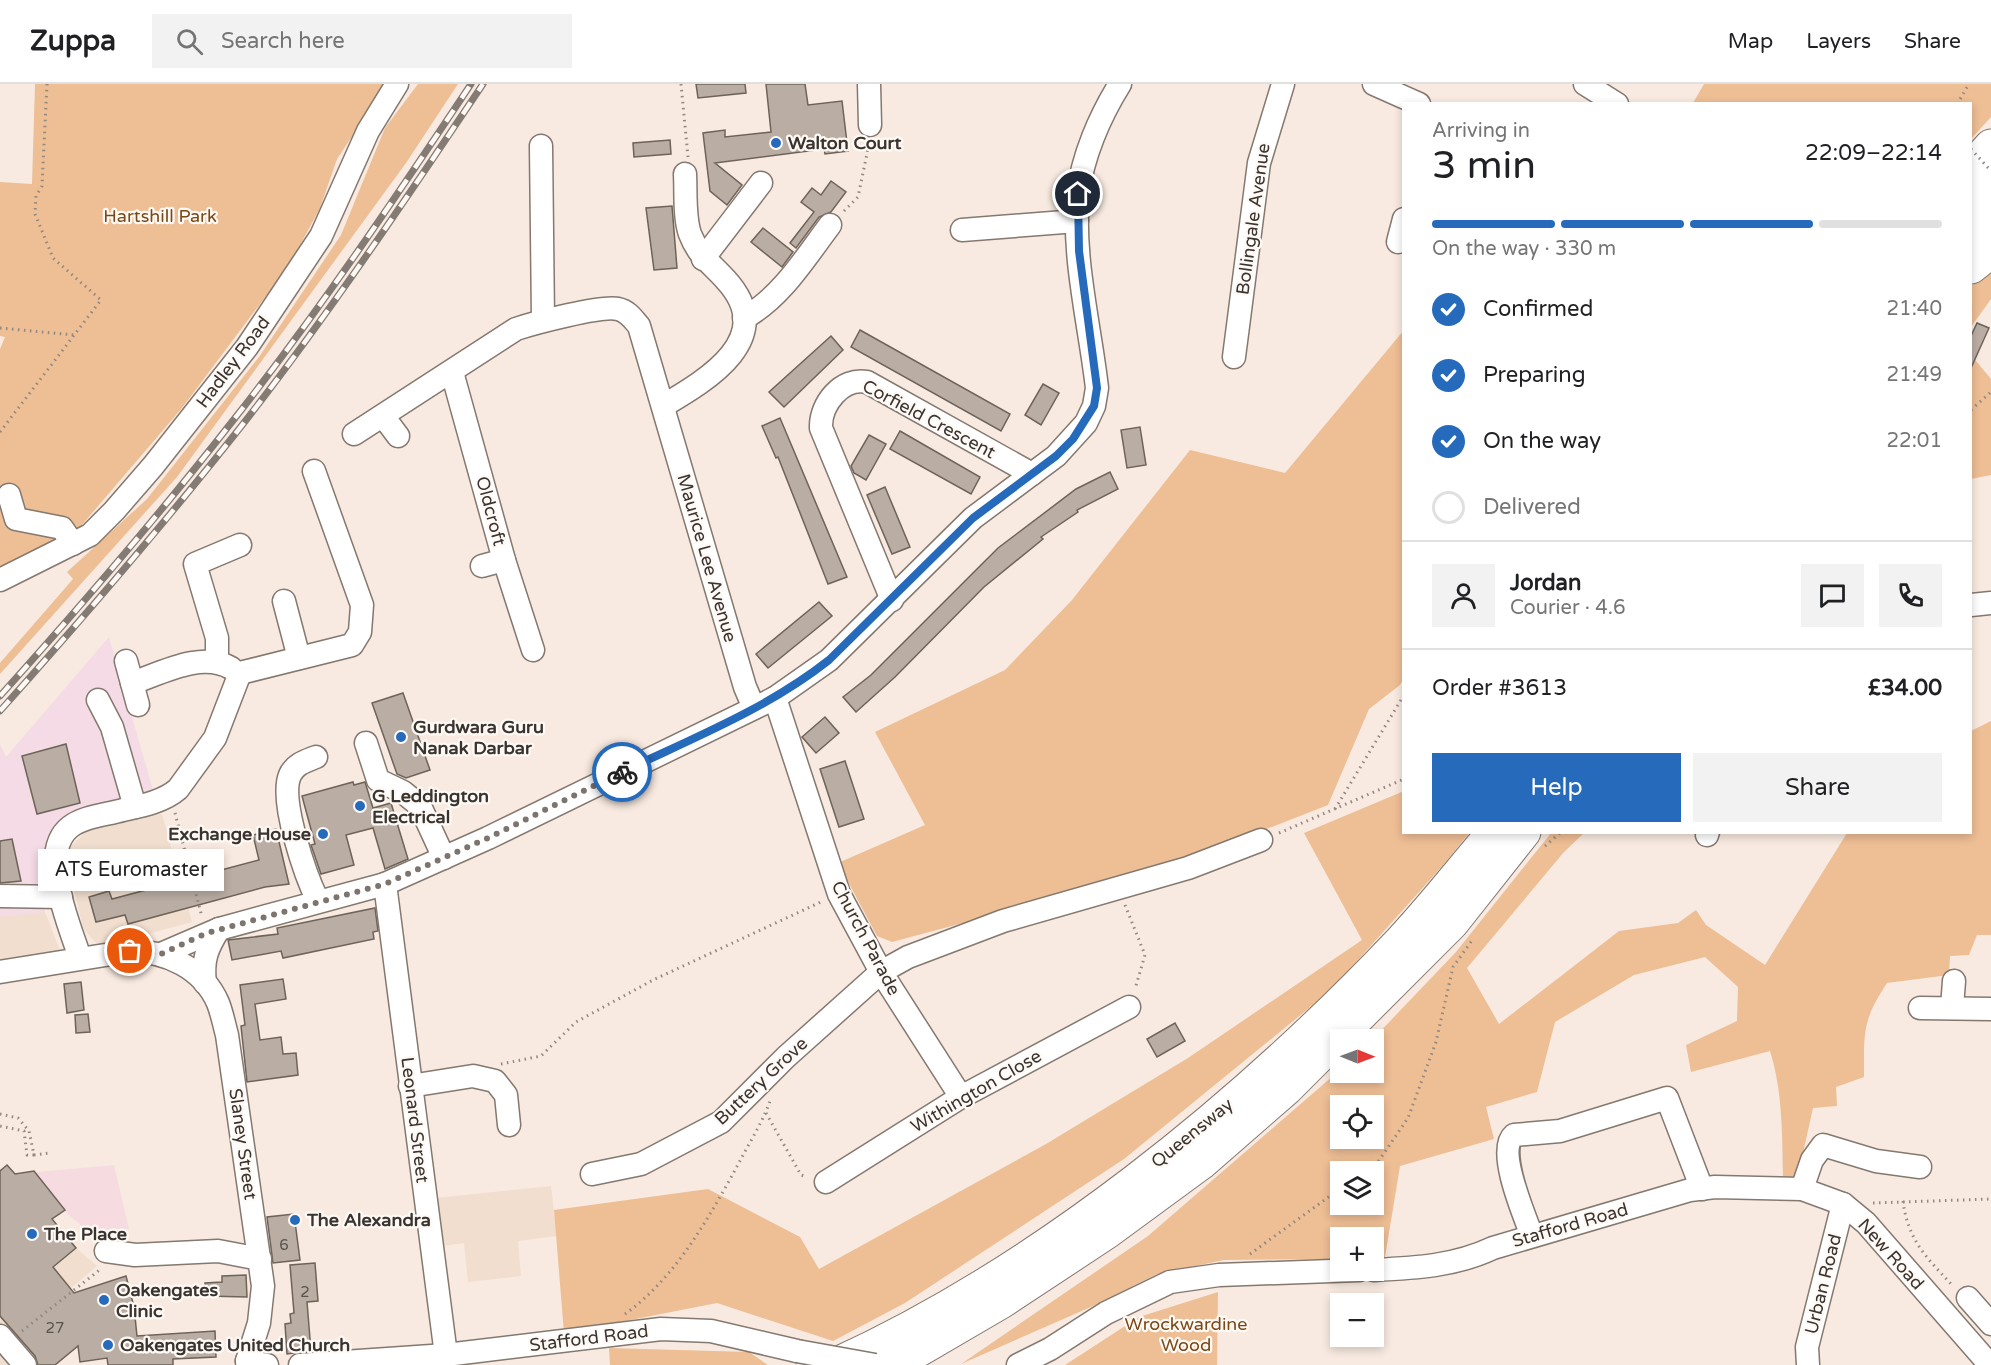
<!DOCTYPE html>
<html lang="en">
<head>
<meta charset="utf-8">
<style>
  body { margin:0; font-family:"Varela Round",sans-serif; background:#f2f2f2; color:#202124; height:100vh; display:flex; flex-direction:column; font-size:22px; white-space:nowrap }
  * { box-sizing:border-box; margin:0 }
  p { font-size:20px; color:#757577 }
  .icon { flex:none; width:33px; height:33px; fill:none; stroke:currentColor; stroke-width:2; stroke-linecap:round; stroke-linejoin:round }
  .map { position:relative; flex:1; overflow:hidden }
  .side { position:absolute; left:1402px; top:18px; width:570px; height:732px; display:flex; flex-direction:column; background:#fff; border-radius:0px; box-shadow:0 3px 9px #0003 }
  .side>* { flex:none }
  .needle { width:39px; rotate:91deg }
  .controls { position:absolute; left:1330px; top:945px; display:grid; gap:12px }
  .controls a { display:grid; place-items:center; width:54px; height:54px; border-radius:0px; background:#fff; box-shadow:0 3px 9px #0003; font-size:30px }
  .pin { position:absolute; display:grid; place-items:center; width:51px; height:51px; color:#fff; margin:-26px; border:3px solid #fff; border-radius:50%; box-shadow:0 2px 6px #0007 }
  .courier { position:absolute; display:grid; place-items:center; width:60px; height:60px; margin:-30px; border:4px solid #266abb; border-radius:50%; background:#fff; color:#222; box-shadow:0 2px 8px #0007 }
  .bubble { position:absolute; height:42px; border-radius:0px; background:#fff; box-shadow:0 3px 9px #0003; font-size:20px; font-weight:600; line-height:42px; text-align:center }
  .summary em { font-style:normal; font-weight:600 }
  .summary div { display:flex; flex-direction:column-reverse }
  .summary { display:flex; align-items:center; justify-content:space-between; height:102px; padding:0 30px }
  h1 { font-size:39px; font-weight:600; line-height:45px }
  .bar { display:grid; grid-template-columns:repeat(4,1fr); gap:9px 6px; align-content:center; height:72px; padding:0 30px }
  .bar i { height:8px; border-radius:4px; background:#e0e0e0 }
  .bar .on { background:#266abb }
  .bar p { grid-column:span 4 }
  .line { display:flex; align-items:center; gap:15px; padding:0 30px; border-top:2px solid #e0e0e0 }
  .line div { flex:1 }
  .round { display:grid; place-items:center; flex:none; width:63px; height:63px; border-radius:0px; background:#f2f2f2 }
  ol { padding:0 30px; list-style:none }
  li { display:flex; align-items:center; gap:18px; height:66px }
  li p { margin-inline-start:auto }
  li .icon { padding:6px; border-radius:50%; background:#266abb; color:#fff; stroke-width:4 }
  li:last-child { color:#757577 }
  li i { width:33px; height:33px; border:3px solid #e0e0e0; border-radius:50% }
  .button { display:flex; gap:12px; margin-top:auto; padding:12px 30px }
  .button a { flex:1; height:69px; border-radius:0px; background:#266abb; color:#fff; font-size:24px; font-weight:600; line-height:69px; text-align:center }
  .button a+a { background:#f2f2f2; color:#202124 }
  header { display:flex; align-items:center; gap:36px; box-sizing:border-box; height:84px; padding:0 30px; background:#fff; border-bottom:2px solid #e0e0e0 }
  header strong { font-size:28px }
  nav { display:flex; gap:33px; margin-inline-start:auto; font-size:21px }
  .search { width:420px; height:54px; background:#f2f2f2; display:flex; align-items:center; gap:15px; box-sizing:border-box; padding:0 21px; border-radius:0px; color:#757577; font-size:22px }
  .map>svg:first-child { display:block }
</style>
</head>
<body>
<header>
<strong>Zuppa</strong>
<div class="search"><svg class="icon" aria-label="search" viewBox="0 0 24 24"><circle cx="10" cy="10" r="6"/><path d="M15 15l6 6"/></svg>Search here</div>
<nav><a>Map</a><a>Layers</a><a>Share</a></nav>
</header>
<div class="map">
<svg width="1991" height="1281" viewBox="0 0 1991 1281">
  <rect width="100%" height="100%" fill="#f8eae0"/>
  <g fill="#f1dece">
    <polygon points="162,730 192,838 103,862 95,858 83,844 65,768 88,746"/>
    <polygon points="44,825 61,869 0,881 0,831"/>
    <polygon points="551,1102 557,1152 518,1157 521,1192 468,1198 464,1159 442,1162 435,1114"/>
    <polygon points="76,1164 97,1182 14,1252 37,1281 0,1281 0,1219 42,1192"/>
  </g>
  <polygon fill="#f4dbe5" points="109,553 153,706 73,729 48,752 41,785 45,828 0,833 0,660 6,673"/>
  <polygon fill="#f6dbe1" points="114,1081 129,1145 87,1147 65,1127 52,1135 15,1090"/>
  <g fill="#eebe95" fill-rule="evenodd">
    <polygon points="35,0 387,0 337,75 320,124 290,180 182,324 81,442 24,477 0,486 0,265 5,253 0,252 0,98 32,100"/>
    <polygon points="418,0 458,0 406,79 177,393 0,590 0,579 73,495 67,488 147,415 259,273 341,151 385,44"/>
    <polygon points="1704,0 1991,0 1991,33 1971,55 1971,20 1693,19"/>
    <polygon points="1991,185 1991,215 1971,243 1971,202"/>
    <polygon points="1404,246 1404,594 1400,601 1369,625 1328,721 1164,785 892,858 877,852 838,779 925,741 875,648 1005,586 1072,516 1190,366 1285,389"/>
    <polygon points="1971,271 1991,295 1991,391 1971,395"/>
    <path d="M1991 637V851H1977L1969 871 1950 872 1949 891 1887 899C1862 937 1864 948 1864 993L1836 1003 1837 1022 1813 1024 1797 1096 1783 1094C1782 1052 1783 1008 1770 967L1691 988 1686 961 1737 937 1738 903 1705 873 1634 891 1555 938 1537 1008 1486 1023 1494 1055 1400 1082 1385 1173 1374 1174V1154H1341V1175L1224 1176 1157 1190 1093 1222 961 1280 1148 1152 1341 985V988H1374L1373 955 1456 868 1551 749H1584L1564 768 1467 884 1499 940 1619 847 1678 839 1696 826 1706 841 1765 881 1847 749 1971 748V647ZM1341 1022H1374V1054H1341ZM1341 1088H1374V1120H1341Z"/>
    <polygon points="1404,707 1404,748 1469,749 1446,778 1330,907 1124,1075 905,1219 833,1257 717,1219 564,1249 554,1126 708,1105 800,1153 819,1185 1046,1060 1188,974 1362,856 1304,749"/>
    <polygon points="1218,1208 1217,1281 1065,1281 1139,1233"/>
    <polygon points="609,1264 749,1268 768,1281 610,1281"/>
  </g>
  <g fill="#baada3" stroke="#6e6359" stroke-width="1.5">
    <polygon points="696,0 745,0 746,9 698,14"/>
    <polygon points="766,0 805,0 808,21 842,17 848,67 825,70 824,65 715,79 742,101 727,121 710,107 703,49 725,46 725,53 771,48"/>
    <polygon points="670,56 671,70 634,73 633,59"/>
    <polygon points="831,97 846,108 831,128 819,133 796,164 790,159 814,128 801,118 812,104 821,111"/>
    <polygon points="672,122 677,184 654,186 646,124"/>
    <polygon points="763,144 793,168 782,183 751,158"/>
    <polygon points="1977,239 1989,244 1971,284 1971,252"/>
    <polygon points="860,246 1010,330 1001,347 851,263"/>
    <polygon points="831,252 843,266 784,323 769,308"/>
    <polygon points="1043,300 1059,309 1041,341 1025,331"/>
    <polygon points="780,334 847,493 828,500 778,373 776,374 762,342"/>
    <polygon points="1140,343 1146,381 1127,384 1121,346"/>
    <polygon points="900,347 980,393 971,410 890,365"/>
    <polygon points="869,351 886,360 866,396 854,389 851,382"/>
    <polygon points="1110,388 1118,405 1077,426 1078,428 1041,453 1043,455 984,503 895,593 856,628 843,613 871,591 998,464 1076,405"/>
    <polygon points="885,403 910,463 892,470 867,411"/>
    <polygon points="819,518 832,532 768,584 756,570"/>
    <polygon points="403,609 430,686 406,694 397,690 372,619"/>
    <polygon points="825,633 839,649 816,669 802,653"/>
    <polygon points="66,660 80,719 37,730 22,672"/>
    <polygon points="845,677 864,735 839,743 820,685"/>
    <polygon points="353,698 354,701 365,698 373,724 391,719 408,775 385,785 373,744 346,751 354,781 321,790 311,761 315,760 302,712"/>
    <polygon points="276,745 289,800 265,803 128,840 125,831 96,838 89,813 109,807 112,815 259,776 253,751"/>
    <polygon points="12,755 21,797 0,799 0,757"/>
    <polygon points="375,824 378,847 373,848 374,855 283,874 281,867 232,876 228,856 278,850 277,844"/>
    <polygon points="283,895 286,915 255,920 260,956 281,953 283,970 296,969 298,991 247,998 241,942 245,941 240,901"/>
    <polygon points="81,898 84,926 67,929 64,900"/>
    <polygon points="88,930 90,948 76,949 75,931"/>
    <polygon points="1175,939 1185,957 1157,973 1147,955"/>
    <polygon points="7,1081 15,1090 34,1087 65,1126 52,1135 76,1164 53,1183 74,1209 126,1192 134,1223 137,1252 215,1247 216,1273 173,1275 173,1281 108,1281 107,1274 80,1278 78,1262 55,1281 38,1281 35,1272 0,1232 0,1087"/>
    <polygon points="294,1130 300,1176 273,1179 267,1133"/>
    <polygon points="315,1179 318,1217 307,1218 311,1267 287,1270 285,1240 291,1239 290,1230 294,1229 290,1181"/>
    <polygon points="246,1191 247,1213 206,1212 205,1199 222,1198 222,1192"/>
  </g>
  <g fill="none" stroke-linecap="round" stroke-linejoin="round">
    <g stroke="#84786f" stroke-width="25">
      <g id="minor">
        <polyline points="869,0 870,41"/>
        <polyline points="1374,0 1419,20"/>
        <polyline points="1585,0 1617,20"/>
        <polyline points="541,62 543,236"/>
        <polyline points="962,146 1077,137"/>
        <polyline points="1398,158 1404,135"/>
        <polyline points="703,175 761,99"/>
        <path d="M744 234C781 214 805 174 830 141"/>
        <polyline points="1234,273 1259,79 1283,0"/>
        <polyline points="452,288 504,476 533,566"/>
        <path d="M663 322C707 296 779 254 726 196 711 179 699 173 690 150 684 133 686 108 685 90"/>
        <polyline points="383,332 398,352"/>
        <path d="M354 350 516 245C534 239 602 221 618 225 628 227 633 235 639 242L745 603 754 624"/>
        <polyline points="9,411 16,435 62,444 73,460"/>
        <polyline points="482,482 504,476"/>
        <polyline points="0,496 90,451 114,427 153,382 247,263 321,152 368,47 397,0"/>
        <path d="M892 516 821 344C820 320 842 293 867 298L1032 390"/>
        <polyline points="284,517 299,574"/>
        <polyline points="1971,521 1991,519"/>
        <polyline points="126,577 138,621"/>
        <polyline points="217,578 217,554 195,480 240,461"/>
        <polyline points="240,589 352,561 360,548 362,521 314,387"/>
        <path d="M132 599C162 589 201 567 231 584"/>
        <polyline points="775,614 839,810 881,888 961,1013"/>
        <polyline points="98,616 112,643 135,723"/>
        <polyline points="366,659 378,696 403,708 420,722 444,774"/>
        <path d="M316 673C306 677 295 680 290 691 279 716 306 793 318 817"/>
        <polyline points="1707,751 1708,748"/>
        <polyline points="385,800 446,1271"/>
        <polyline points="0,812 61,813"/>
        <path d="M161 870 219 845 385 800 488 754 775 614 829 576 973 434 1056 372 1086 339 1094 322 1097 304C1090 242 1072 173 1078 111 1082 73 1100 32 1120 0"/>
        <path d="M80 874C70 842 37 769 70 743 84 732 106 731 123 726 141 722 163 718 178 705L215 654 240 589"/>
        <path d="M0 888 130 867C166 867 203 884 218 919 222 929 224 940 227 951L263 1202 259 1239 247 1277"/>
        <path d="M205 899C202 876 207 864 219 845"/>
        <polyline points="1952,923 1954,897"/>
        <polyline points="1920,924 1991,925"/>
        <polyline points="410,1002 473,992 495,997 506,1011 509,1041"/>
        <polyline points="592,1090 641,1080 721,1038 786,973 881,888 908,873 1003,837 1188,784 1261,756"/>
        <polyline points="826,1098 961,1013 1129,923"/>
        <polyline points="1802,1105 1812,1076 1823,1061 1876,1077 1920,1083"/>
        <path d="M1532 1152C1525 1133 1496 1066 1514 1051L1560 1047 1667 1014 1702 1105"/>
        <polyline points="106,1167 135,1171 218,1167 260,1175"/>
        <path d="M1374 1186C1416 1184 1455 1182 1493 1164L1690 1106 1715 1103 1802 1105 1843 1120 1866 1139 1990 1281"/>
        <polyline points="1968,1214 1991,1240"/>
        <polyline points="0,1252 25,1281"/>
        <polyline points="247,1277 267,1281"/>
        <polyline points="300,1281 446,1271 661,1245 711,1247 797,1267"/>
        <polyline points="1018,1281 1050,1265 1106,1229 1170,1198 1219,1191 1359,1186"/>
        <polyline points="1808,1281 1807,1263 1843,1120"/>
      </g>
    </g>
    <g stroke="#84786f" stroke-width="35">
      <g id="highway">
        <polyline points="1971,84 1991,62"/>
        <polyline points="1971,118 1991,99"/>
        <polyline points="1971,150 1991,133"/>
        <polyline points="1971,183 1991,167"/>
        <path d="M835 1281C1042 1187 1243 1023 1399 859 1432 824 1462 785 1494 748"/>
        <polyline points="893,1281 1001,1218 1107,1148 1201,1079 1287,1004 1452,839 1524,748"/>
      </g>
    </g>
    <g stroke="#918881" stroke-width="3" stroke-dasharray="1.5 4.5" stroke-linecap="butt">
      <polyline points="681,0 688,73"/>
      <polyline points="1957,20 1969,0"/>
      <polyline points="844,127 858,113 869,60"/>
      <polyline points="0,244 74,251"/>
      <polyline points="1971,326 1991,308"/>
      <polyline points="0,348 101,216 53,174 35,130 36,112 42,102 47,0"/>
      <polyline points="1335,725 1404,611"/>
      <polyline points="175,729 202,833"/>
      <polyline points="1279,749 1404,695"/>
      <polyline points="1545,762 1561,748"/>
      <polyline points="1125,821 1145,871 1135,905"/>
      <polyline points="501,980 541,972 576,938 653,896 823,817"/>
      <polyline points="766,1029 801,1091 807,1093"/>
      <polyline points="0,1030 18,1034 29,1047 34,1071 27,1071 24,1047 0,1042"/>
      <polyline points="34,1071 49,1069"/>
      <polyline points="1364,1088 1378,1078 1408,1034 1436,958 1453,883 1473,855"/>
      <path d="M1903 1117C1908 1157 1927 1174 1953 1202"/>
      <polyline points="1873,1119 1991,1115"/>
      <polyline points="1250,1170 1341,1104"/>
      <path d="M625 1230C677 1193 711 1130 741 1075 751 1056 763 1037 770 1017"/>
      <polyline points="22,1247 102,1184"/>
    </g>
    <use href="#minor" stroke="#fff" stroke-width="22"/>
    <use href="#highway" stroke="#fff" stroke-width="33"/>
    <g stroke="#847b75" stroke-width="7">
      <g id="rail">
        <path d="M0 612C81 522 160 430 235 334 319 227 396 113 471 0"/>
        <path d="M0 627C84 533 165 439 243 340 328 231 406 115 483 0"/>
      </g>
    </g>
    <use href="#rail" stroke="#fff9f5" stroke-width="4.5" stroke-dasharray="14" stroke-linecap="butt"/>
    <g stroke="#84786f" stroke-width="25" stroke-linecap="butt">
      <polyline id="minor-bridge" points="797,1267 875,1281"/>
    </g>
    <polyline stroke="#918881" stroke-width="3" stroke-dasharray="1.5 4.5" stroke-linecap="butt" points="1971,65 1991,87"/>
    <use href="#minor-bridge" stroke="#fff" stroke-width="22"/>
  </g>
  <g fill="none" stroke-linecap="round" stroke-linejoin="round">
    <polyline stroke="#7c746e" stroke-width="6" stroke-dasharray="0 10.8" points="130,867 161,870 207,849 385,800 488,754 622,688"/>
    <path stroke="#266abb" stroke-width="8" d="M622 688C693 654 767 625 829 576L973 434 1056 372 1073 355 1094 322 1097 304 1079 167 1078 110"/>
  </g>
  <g fill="#266abb" stroke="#fff9f5" stroke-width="2">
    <circle cx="776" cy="59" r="6"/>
    <circle cx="401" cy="653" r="6"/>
    <circle cx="360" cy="722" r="6"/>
    <circle cx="323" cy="750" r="6"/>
    <circle cx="295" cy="1136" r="6"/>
    <circle cx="32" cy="1150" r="6"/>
    <circle cx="104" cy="1216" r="6"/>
    <circle cx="108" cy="1261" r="6"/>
  </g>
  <g text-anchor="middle" stroke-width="4.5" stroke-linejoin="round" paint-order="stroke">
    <g font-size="15" fill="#59524d">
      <text x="284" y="1166">6</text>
      <text x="305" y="1213">2</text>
      <text x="55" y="1249">27</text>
    </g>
    <g font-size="18" font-weight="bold" fill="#393430" stroke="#fff9f5" text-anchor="start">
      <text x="788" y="65">Walton Court</text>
      <text x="413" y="649">Gurdwara Guru<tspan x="413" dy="21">Nanak Darbar</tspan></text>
      <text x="372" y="718">G Leddington<tspan x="372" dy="21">Electrical</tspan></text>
      <text x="311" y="756" text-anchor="end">Exchange House</text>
      <text x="307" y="1142">The Alexandra</text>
      <text x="44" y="1156">The Place</text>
      <text x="116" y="1212">Oakengates<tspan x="116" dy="21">Clinic</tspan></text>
      <text x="120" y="1267">Oakengates United Church</text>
    </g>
    <g font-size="18" fill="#794815" stroke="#fff9f5">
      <text x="160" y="138">Hartshill Park</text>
      <text x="1186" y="1246">Wrockwardine<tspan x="1186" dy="21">Wood</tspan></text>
    </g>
    <g font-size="18" fill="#393430" stroke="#fff9f5">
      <text transform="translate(1253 135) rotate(-82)" y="6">Bollingale Avenue</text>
      <text transform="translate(233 278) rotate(-53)" y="6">Hadley Road</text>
      <text transform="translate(929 335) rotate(28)" y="6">Corfield Crescent</text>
      <text transform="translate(491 427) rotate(75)" y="6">Oldcroft</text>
      <text transform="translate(707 474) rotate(74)" y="6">Maurice Lee Avenue</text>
      <text transform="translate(866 854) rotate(62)" y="6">Church Parade</text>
      <text transform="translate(761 997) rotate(-43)" y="6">Buttery Grove</text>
      <text transform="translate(976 1007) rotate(-30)" y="6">Withington Close</text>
      <text transform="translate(415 1036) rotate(83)" y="6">Leonard Street</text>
      <text transform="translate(1192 1049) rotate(-39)" y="6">Queensway</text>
      <text transform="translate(243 1060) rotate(82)" y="6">Slaney Street</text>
      <text transform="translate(1570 1141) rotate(-16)" y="6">Stafford Road</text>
      <text transform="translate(1891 1170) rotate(48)" y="6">New Road</text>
      <text transform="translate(1823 1200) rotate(-76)" y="6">Urban Road</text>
      <text transform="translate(589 1254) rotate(-7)" y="6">Stafford Road</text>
    </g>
  </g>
</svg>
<div class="controls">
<a><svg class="needle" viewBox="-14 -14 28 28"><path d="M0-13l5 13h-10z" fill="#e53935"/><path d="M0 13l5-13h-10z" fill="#757577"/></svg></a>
<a><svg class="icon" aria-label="locate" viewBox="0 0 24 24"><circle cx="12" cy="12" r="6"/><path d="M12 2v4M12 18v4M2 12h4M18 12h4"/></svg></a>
<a><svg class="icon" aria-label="layers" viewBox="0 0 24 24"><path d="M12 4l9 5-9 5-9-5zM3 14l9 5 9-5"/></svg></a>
<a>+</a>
<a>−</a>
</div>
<div class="pin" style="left:130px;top:867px;background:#ea580c"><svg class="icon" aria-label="bag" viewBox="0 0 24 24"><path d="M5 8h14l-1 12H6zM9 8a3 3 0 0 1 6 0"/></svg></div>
<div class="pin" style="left:1078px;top:110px;background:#1f2937"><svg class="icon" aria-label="home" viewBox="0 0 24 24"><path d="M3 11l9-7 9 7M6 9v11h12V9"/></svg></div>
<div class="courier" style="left:622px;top:688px"><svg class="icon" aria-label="bike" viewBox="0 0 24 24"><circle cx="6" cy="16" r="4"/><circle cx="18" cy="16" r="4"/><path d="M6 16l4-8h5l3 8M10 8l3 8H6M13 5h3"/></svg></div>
<div class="bubble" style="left:38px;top:765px;width:186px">ATS Euromaster</div>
<section class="side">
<div class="summary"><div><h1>3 min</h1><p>Arriving in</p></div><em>22:09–22:14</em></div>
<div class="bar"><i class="on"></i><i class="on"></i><i class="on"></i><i></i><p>On the way · 330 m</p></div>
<ol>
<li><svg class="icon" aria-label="check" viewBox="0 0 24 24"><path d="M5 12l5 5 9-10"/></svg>Confirmed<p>21:40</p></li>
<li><svg class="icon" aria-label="check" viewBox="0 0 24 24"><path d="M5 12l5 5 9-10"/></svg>Preparing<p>21:49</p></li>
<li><svg class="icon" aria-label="check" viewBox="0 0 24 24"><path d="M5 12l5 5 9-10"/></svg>On the way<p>22:01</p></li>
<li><i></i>Delivered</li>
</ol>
<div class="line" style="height:108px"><a class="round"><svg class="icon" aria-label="person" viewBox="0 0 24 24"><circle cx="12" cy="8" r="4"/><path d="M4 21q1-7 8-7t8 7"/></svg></a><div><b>Jordan</b><p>Courier · 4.6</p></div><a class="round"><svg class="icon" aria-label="chat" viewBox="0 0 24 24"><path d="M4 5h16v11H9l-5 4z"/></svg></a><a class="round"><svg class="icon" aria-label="phone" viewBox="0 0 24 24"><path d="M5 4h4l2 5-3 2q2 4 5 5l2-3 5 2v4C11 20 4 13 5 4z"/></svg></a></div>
<div class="line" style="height:78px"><div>Order #3613</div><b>£34.00</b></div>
<div class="button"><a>Help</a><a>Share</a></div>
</section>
</div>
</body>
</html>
